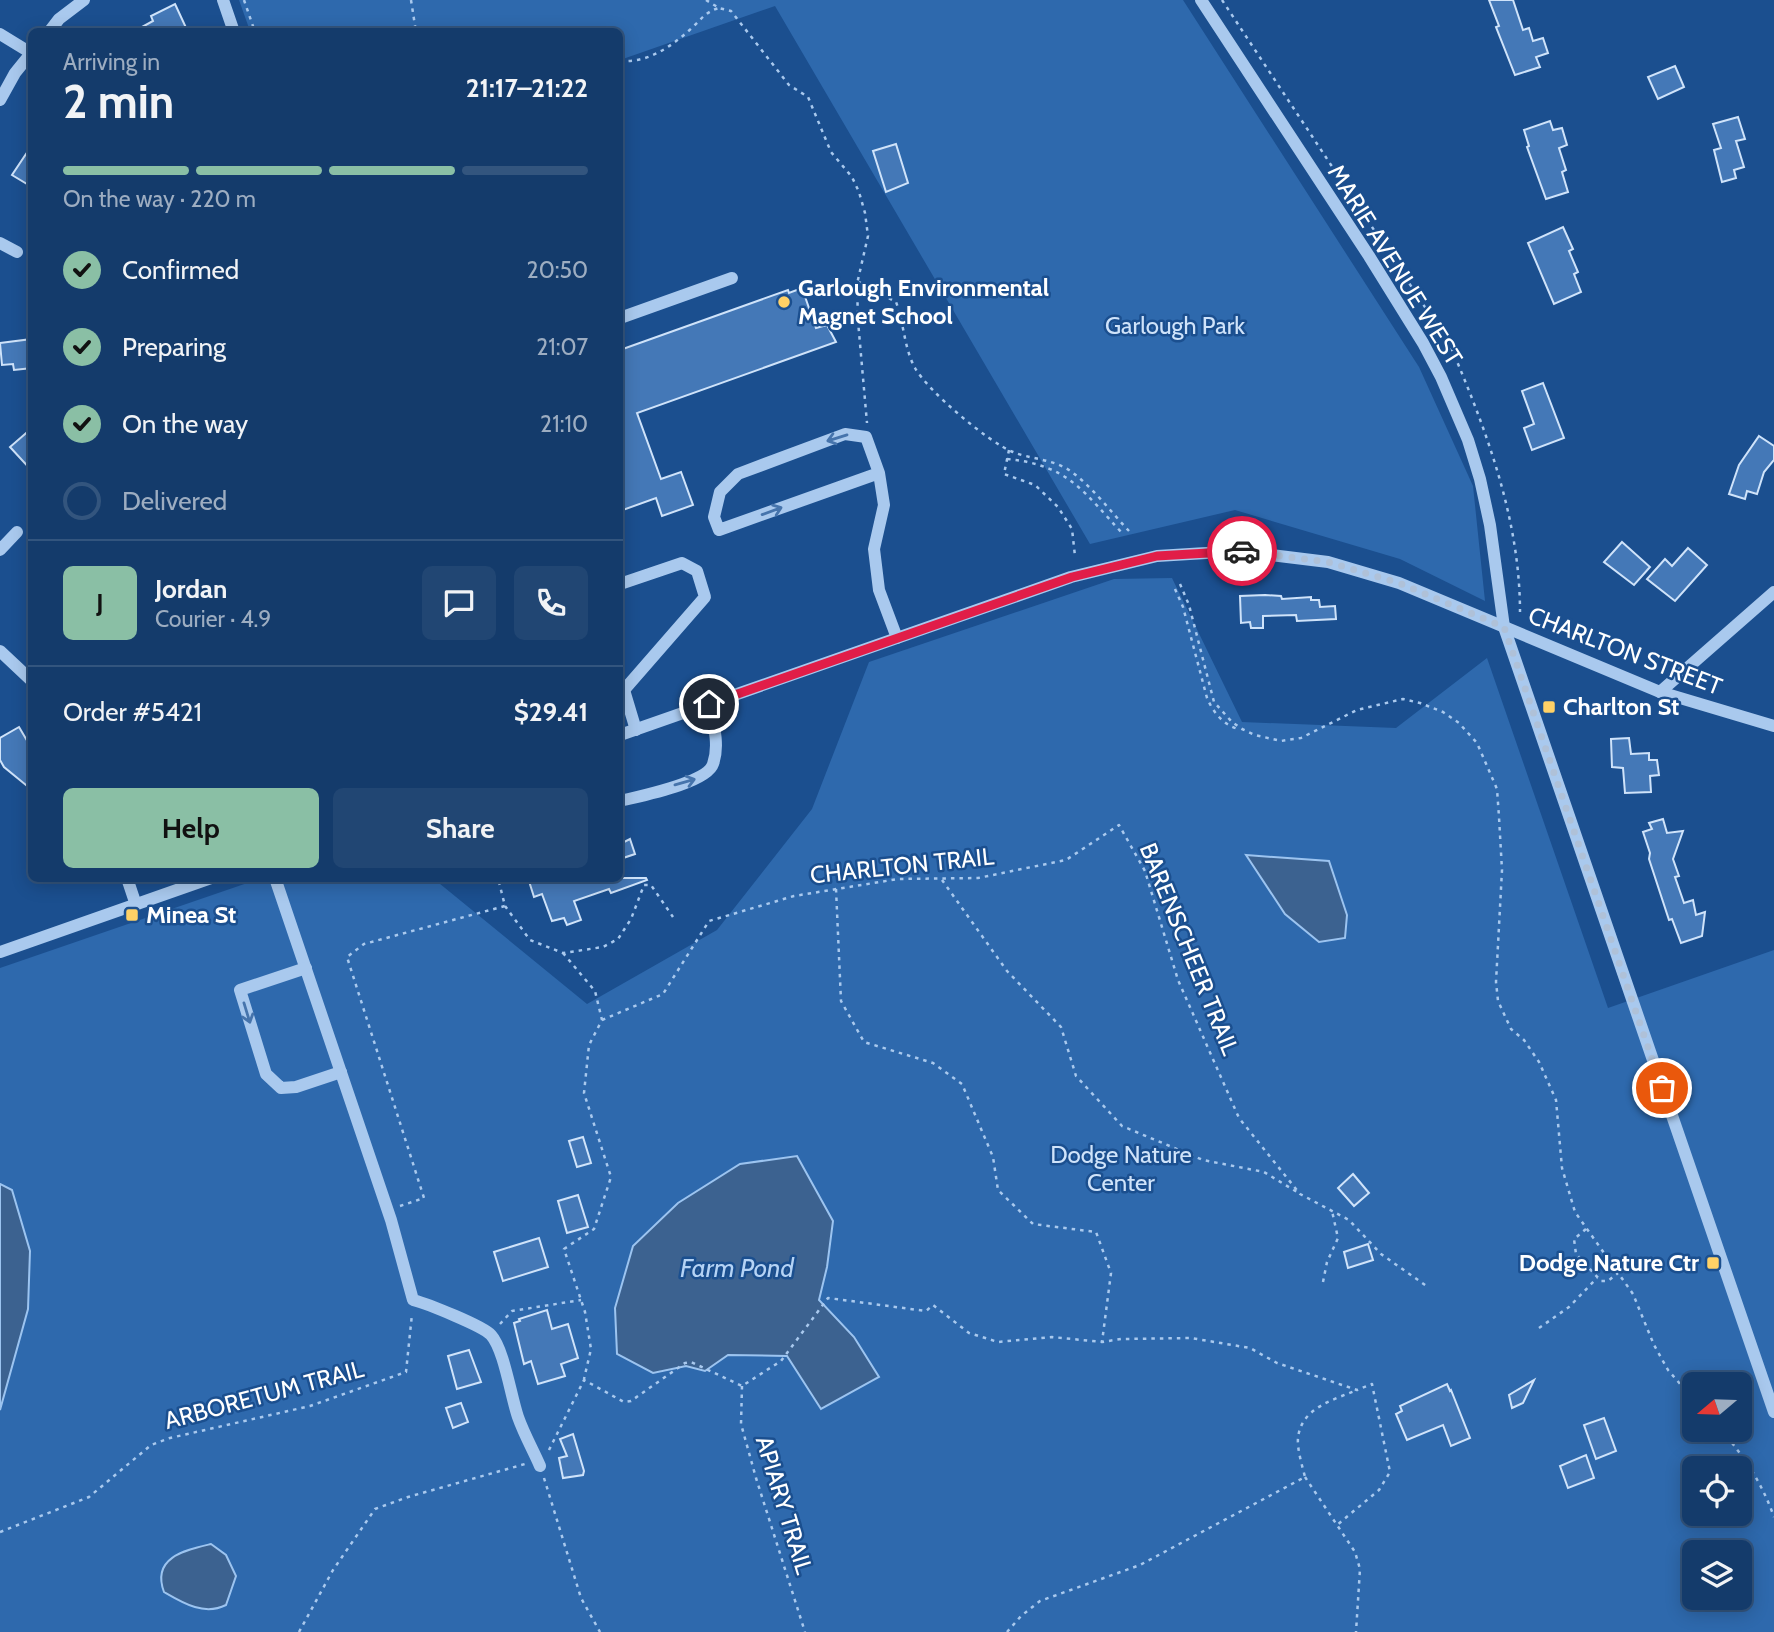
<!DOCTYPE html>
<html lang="en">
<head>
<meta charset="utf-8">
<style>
  body { margin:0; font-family:Cabin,sans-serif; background:#214673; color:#f1f3f6; height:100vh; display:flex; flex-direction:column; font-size:26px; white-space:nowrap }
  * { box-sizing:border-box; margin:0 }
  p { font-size:23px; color:#9dadc1 }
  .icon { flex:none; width:38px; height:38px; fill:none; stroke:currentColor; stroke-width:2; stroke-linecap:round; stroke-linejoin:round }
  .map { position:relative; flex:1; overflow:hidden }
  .sheet { position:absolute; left:28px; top:28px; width:595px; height:854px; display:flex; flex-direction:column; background:#143b6b; border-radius:10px; box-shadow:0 4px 18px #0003,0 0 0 2px #33557e }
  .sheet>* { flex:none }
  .needle { width:46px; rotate:251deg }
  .buttons { position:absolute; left:1682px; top:1372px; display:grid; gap:14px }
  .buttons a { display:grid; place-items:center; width:70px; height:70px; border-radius:10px; background:#143b6b; box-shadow:0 4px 18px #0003,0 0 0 2px #33557e; font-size:35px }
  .pin { position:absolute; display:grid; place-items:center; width:60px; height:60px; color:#fff; margin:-30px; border:4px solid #fff; border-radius:50%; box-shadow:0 2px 7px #0007 }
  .courier { position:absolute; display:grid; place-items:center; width:70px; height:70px; margin:-35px; border:5px solid #e11d48; border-radius:50%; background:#fff; color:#222; box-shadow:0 2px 9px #0007 }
  .head em { font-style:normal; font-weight:700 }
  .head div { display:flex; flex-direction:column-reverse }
  .head { display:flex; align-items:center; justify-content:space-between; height:119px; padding:0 35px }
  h1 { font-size:46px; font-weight:700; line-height:52px }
  .bar { display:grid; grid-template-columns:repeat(4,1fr); gap:10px 7px; align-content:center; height:84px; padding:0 35px }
  .bar i { height:9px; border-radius:5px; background:#33557e }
  .bar .active { background:#8abfa5 }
  .bar p { grid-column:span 4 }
  .line { display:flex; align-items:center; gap:18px; padding:0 35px; border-top:2px solid #33557e }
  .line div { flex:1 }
  .round { display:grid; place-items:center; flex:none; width:74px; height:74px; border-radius:10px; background:#214673 }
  ol { padding:0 35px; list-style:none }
  li { display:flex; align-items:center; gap:21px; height:77px }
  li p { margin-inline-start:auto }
  li .icon { padding:7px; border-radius:50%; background:#8abfa5; color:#111; stroke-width:4 }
  li:last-child { color:#9dadc1 }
  li i { width:38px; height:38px; border:4px solid #33557e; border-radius:50% }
  .action { display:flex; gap:14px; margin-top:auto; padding:14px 35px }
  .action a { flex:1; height:80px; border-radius:10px; background:#8abfa5; color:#111; font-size:28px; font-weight:700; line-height:80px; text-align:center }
  .action a+a { background:#214673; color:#f1f3f6 }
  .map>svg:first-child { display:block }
</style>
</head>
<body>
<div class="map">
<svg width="1774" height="1632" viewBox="0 0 1774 1632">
  <rect width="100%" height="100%" fill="#1b4f8f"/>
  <g fill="#2e69ad" fill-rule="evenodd">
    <polygon points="239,0 1183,0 1419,367 1473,486 1485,601 1400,559 1235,510 1090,544 775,6 620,60 620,32 250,31"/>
    <path d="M1172 578 1242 722 1396 728 1487 658 1608 1008 1774 950V1632H0V968L259 879H434L587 1004 717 930 812 809 869 662 1114 579ZM1694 1384H1740V1430H1694ZM1694 1468H1740V1514H1694ZM1694 1552H1740V1598H1694Z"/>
  </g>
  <g fill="#3c6290" stroke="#9cc4f0" stroke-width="2">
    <polygon points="1246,855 1329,861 1347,915 1345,938 1319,942 1285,914"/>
    <polygon points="797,1156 833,1221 827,1267 819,1300 854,1337 879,1377 821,1409 787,1356 728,1355 705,1371 686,1366 653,1373 617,1354 615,1308 633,1246 678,1203 740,1164"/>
    <polygon points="0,1184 12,1190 30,1251 28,1309 0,1410"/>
    <path d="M211 1544 226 1555 236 1576 226 1605C204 1616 183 1603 164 1592 151 1557 186 1550 211 1544Z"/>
  </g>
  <g fill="#4478b7" stroke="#cfe3fa" stroke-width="2">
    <polygon points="1489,0 1513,0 1523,30 1529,28 1533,41 1543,38 1548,53 1536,57 1540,67 1515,75 1496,27 1499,26"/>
    <polygon points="175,4 188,32 133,32 153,21 151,16"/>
    <polygon points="1675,66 1684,87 1658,99 1648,77"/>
    <polygon points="1738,117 1745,139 1736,141 1744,167 1734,170 1736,178 1722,182 1714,150 1721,148 1713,124"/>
    <polygon points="1550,121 1553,130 1562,128 1567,145 1559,148 1566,170 1562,172 1568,192 1546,199 1527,147 1529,146 1524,130"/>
    <polygon points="896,144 908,183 886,192 873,151"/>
    <polygon points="32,145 32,187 12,175"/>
    <polygon points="1563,227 1573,249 1569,251 1578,272 1574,274 1581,292 1554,304 1528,243"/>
    <polygon points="802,288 816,328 827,325 836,342 637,413 661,479 681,472 693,505 662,516 656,498 620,511 620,350 788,290 789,293"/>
    <polygon points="32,339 32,368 14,370 13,364 2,365 0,343"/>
    <polygon points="1543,383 1564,438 1532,450 1524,428 1534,424 1522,391"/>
    <polygon points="32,428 32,471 10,447"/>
    <polygon points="1759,436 1774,446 1774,460 1764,472 1757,494 1747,491 1745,499 1729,494 1739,465"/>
    <polygon points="1622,542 1650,567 1634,585 1604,562"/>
    <polygon points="1688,548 1707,565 1675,601 1647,579 1665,559 1672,566"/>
    <polygon points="1265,595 1281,596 1282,599 1311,597 1311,600 1319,600 1320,607 1335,606 1336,619 1297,621 1296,615 1263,616 1263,628 1251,628 1250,622 1241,623 1240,596"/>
    <polygon points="19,727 32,749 32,790 4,767 0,760 0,738"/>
    <polygon points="1629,738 1631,754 1649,753 1649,760 1657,760 1659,775 1650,776 1651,792 1625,793 1623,768 1612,767 1611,739"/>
    <polygon points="1663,819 1667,833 1683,831 1673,859 1679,876 1675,877 1684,903 1693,900 1696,915 1705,912 1702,936 1681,943 1672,919 1669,920 1649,859 1650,853 1643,832 1652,829 1649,823"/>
    <polygon points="630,839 635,854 620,859 620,844"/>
    <polygon points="528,878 646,878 647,880 611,893 609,889 574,901 581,920 567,925 564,918 552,921 542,894 534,897"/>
    <polygon points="583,1137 591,1163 577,1167 569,1141"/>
    <polygon points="1353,1174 1369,1193 1354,1206 1338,1188"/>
    <polygon points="578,1195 588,1227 567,1233 558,1201"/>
    <polygon points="539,1238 548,1267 503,1281 494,1252"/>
    <polygon points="1368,1244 1373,1260 1348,1268 1344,1252"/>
    <polygon points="547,1310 552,1329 568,1324 578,1358 561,1364 565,1376 538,1384 531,1361 524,1364 514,1323 520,1321 519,1319"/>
    <polygon points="469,1350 481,1382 457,1389 448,1356"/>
    <polygon points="1534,1380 1523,1403 1512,1408 1509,1395"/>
    <polygon points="1447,1384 1450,1391 1451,1390 1470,1438 1451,1446 1443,1425 1407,1440 1396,1414 1402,1411 1400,1406"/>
    <polygon points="461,1403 468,1422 453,1428 446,1408"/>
    <polygon points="1604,1418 1616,1451 1596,1459 1584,1425"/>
    <polygon points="573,1434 584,1471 583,1475 563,1478 559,1458 567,1456 560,1439"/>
    <polygon points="1586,1455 1594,1478 1568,1488 1560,1466"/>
  </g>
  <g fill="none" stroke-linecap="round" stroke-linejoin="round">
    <g stroke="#a9c9ee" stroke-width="2.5" stroke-dasharray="3.5 5" stroke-linecap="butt">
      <polyline points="244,0 255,32"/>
      <polyline points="411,0 416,32"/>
      <polyline points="706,0 719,8 731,11 789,85 808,97 831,152 852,177 859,192 865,213 868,236 857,284 858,321 867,423"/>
      <path d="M1222 0 1450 345C1486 429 1520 519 1520 612"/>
      <path d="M620 61C649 63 672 46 693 27 701 19 707 11 719 8"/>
      <path d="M859 282 896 302C904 323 904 348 915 368 928 391 988 442 1013 452 1030 459 1052 459 1069 470 1092 486 1110 511 1129 531"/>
      <polyline points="1009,450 1004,474 1035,485 1058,507 1072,529 1075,556"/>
      <path d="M1007 459C1070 465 1084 493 1124 535"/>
      <polyline points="1180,584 1189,605 1214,702 1232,722 1242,729 1255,735 1281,741 1301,738 1357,710 1403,699 1420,703 1443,712 1459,723 1477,743 1497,789 1499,817 1502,870 1496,982 1498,1001 1511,1029 1524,1040 1539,1062 1556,1100 1562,1168 1575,1212 1633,1294 1654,1345 1668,1370 1694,1400"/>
      <path d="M1175 589 1183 607 1207 698C1213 712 1224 726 1239 729"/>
      <polyline points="942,880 1007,971 1061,1027 1076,1076 1122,1126 1203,1160 1264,1172 1297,1192"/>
      <polyline points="836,889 841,1001 864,1042 933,1063 962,1084 993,1157 998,1190 1033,1224 1096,1232 1111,1273 1102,1342"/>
      <polyline points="505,906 530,940 563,953 603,947 618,939 631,919 644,885 651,885 673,917"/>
      <polyline points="563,953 595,991 602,1020 589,1045 584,1093 611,1177 594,1229 564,1249 585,1312 591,1349 584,1379"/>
      <polyline points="602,1020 663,994 709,921 794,896 898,879 978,878 1066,860 1119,825 1145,871 1178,980 1239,1118 1300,1194 1349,1220 1381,1254 1428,1287"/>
      <polyline points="400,1206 424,1198 347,957 364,944 505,906 498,878"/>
      <polyline points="1586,1229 1574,1239 1576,1254 1601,1281 1608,1281 1618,1273"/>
      <polyline points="1323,1282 1327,1262 1338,1238 1332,1211"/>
      <polyline points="500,1324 512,1311 581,1300"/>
      <polyline points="1539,1328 1569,1307 1597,1278"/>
      <polyline points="742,1386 741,1424 756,1478 805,1632"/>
      <path d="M1721 1430C1744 1456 1762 1483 1774 1517"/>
      <polyline points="549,1450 584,1380 624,1402 631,1401 685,1363 691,1362 742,1386 781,1361 828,1298 926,1311 933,1305 969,1333 998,1342 1052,1337 1102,1342 1121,1339 1191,1338 1250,1348 1277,1363 1357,1390 1372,1384 1390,1472 1379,1490 1337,1525"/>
      <polyline points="1305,1477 1355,1552 1360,1569 1356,1632"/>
      <polyline points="544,1478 581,1598 600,1632"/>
      <polyline points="0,1532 89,1497 151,1445 170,1438 310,1406 406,1372 412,1314"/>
      <polyline points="299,1632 333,1570 375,1509 408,1497 525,1464"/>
      <path d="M1007 1632 1021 1616 1040 1601 1140 1565 1305 1477C1302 1465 1297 1449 1298 1438 1301 1408 1333 1400 1357 1390"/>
    </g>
    <g stroke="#a9c9ee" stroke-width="12">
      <polyline points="223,0 234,32"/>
      <polyline points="1201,0 1369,256 1423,343 1441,377 1468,440 1480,479 1490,525 1504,627 1774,1412"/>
      <polyline points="49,32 59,19 84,0"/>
      <polyline points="0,34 31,53"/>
      <polyline points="0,100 15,73 32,52"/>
      <polyline points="0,243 17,252"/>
      <polyline points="620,318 732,278"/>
      <polyline points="879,473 719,530 714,517 720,492 738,474 845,434 866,437 879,473 884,505 874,549 879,590 897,638"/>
      <polyline points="0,550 17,532"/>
      <polyline points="620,584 682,563 697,571 705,597 624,690 620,692"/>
      <polyline points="0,651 32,681"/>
      <polyline points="624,690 636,730"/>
      <polyline points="1660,692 1774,592"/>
      <polyline points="620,735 1071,577 1157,556 1239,551 1328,562 1399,583 1660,692 1774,726"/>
      <path d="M620 801C640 796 707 783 713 764 720 745 713 722 709 704"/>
      <polyline points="127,878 136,905"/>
      <path d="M275 878 391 1220 413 1300C428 1304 483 1326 491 1335 504 1349 511 1397 518 1417 524 1434 533 1450 540 1466"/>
      <polyline points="0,952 211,878"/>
      <polyline points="306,968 240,990 266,1074 281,1088 296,1087 341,1072"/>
    </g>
  </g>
  <defs><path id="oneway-shaft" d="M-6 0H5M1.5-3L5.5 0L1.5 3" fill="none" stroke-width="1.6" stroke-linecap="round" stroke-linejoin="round" transform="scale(1.75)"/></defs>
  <g stroke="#4674ac">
    <use href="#oneway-shaft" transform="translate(837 438) rotate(163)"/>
    <use href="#oneway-shaft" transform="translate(772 511) rotate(-20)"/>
    <use href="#oneway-shaft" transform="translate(685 782) rotate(-16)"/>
    <use href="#oneway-shaft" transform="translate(247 1013) rotate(73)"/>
  </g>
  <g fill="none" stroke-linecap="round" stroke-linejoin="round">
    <polyline stroke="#afc1d8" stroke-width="7" stroke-dasharray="0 12.6" points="1242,551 1328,562 1399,583 1504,627 1662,1088"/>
    <polyline stroke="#e11d48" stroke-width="9" points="709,704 1072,577 1157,556 1242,551"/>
  </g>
  <g fill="#ffd166" stroke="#1b4f8f" stroke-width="2.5">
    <circle cx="784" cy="302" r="7"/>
    <rect x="1542" y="700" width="14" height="14" rx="3.5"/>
    <rect x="125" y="908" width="14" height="14" rx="3.5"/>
    <rect x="1706" y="1256" width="14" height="14" rx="3.5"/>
  </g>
  <g text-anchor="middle" stroke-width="5" stroke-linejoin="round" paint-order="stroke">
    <g font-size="24" fill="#fff" stroke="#1b4f8f">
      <text transform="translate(1395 265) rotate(58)" y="8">MARIE AVENUE WEST</text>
      <text transform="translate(1625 651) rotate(21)" y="8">CHARLTON STREET</text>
      <text transform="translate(902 866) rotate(-6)" y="8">CHARLTON TRAIL</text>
      <text transform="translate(1189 949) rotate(68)" y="8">BARENSCHEER TRAIL</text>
      <text transform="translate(264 1395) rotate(-15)" y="8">ARBORETUM TRAIL</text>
      <text transform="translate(784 1505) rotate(73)" y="8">APIARY TRAIL</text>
    </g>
    <g font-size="24" font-weight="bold" fill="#fff" stroke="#1b4f8f" text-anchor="start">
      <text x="798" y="296">Garlough Environmental<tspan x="798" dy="28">Magnet School</tspan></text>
      <text x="1563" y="715">Charlton St</text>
      <text x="146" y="923">Minea St</text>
      <text x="1699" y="1271" text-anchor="end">Dodge Nature Ctr</text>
    </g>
    <g font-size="24" fill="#cfe3fa" stroke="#1b4f8f">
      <text x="1175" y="334">Garlough Park</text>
      <text x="1121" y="1163">Dodge Nature<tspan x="1121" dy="28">Center</tspan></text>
    </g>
    <g font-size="26" font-style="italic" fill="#b5d3f5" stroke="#1b4f8f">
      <text x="737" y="1277">Farm Pond</text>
    </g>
  </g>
</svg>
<div class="buttons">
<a><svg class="needle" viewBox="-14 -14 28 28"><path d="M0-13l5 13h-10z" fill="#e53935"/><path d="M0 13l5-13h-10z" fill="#9dadc1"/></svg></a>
<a><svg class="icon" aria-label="locate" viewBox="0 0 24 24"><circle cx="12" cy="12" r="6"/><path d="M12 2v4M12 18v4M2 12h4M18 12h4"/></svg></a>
<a><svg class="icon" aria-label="layers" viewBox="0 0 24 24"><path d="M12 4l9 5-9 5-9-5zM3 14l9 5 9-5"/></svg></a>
</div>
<div class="pin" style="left:1662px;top:1088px;background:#ea580c"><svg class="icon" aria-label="bag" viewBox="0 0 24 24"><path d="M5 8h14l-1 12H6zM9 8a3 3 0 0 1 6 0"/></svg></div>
<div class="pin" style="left:709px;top:704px;background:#1f2937"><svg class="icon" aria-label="home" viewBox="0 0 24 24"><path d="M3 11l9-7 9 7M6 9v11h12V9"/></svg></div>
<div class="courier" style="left:1242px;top:551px"><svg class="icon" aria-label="car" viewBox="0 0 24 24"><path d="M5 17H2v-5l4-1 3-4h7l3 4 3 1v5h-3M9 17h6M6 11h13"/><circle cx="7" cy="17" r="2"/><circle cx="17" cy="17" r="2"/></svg></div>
<section class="sheet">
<div class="head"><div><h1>2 min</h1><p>Arriving in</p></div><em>21:17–21:22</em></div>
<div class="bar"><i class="active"></i><i class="active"></i><i class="active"></i><i></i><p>On the way · 220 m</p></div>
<ol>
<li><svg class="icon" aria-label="check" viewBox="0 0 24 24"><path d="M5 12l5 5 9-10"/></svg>Confirmed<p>20:50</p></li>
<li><svg class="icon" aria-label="check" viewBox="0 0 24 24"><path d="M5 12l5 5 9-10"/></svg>Preparing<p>21:07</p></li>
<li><svg class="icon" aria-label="check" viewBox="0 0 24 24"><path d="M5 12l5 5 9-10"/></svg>On the way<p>21:10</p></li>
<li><i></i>Delivered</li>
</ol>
<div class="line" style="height:126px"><b class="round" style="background:#8abfa5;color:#111">J</b><div><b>Jordan</b><p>Courier · 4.9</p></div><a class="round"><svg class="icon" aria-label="chat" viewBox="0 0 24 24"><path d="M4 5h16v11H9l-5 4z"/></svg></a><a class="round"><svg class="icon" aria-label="phone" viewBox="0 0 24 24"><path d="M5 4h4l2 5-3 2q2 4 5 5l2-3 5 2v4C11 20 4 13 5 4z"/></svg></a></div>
<div class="line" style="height:91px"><div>Order #5421</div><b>$29.41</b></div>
<div class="action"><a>Help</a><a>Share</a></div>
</section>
</div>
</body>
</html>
